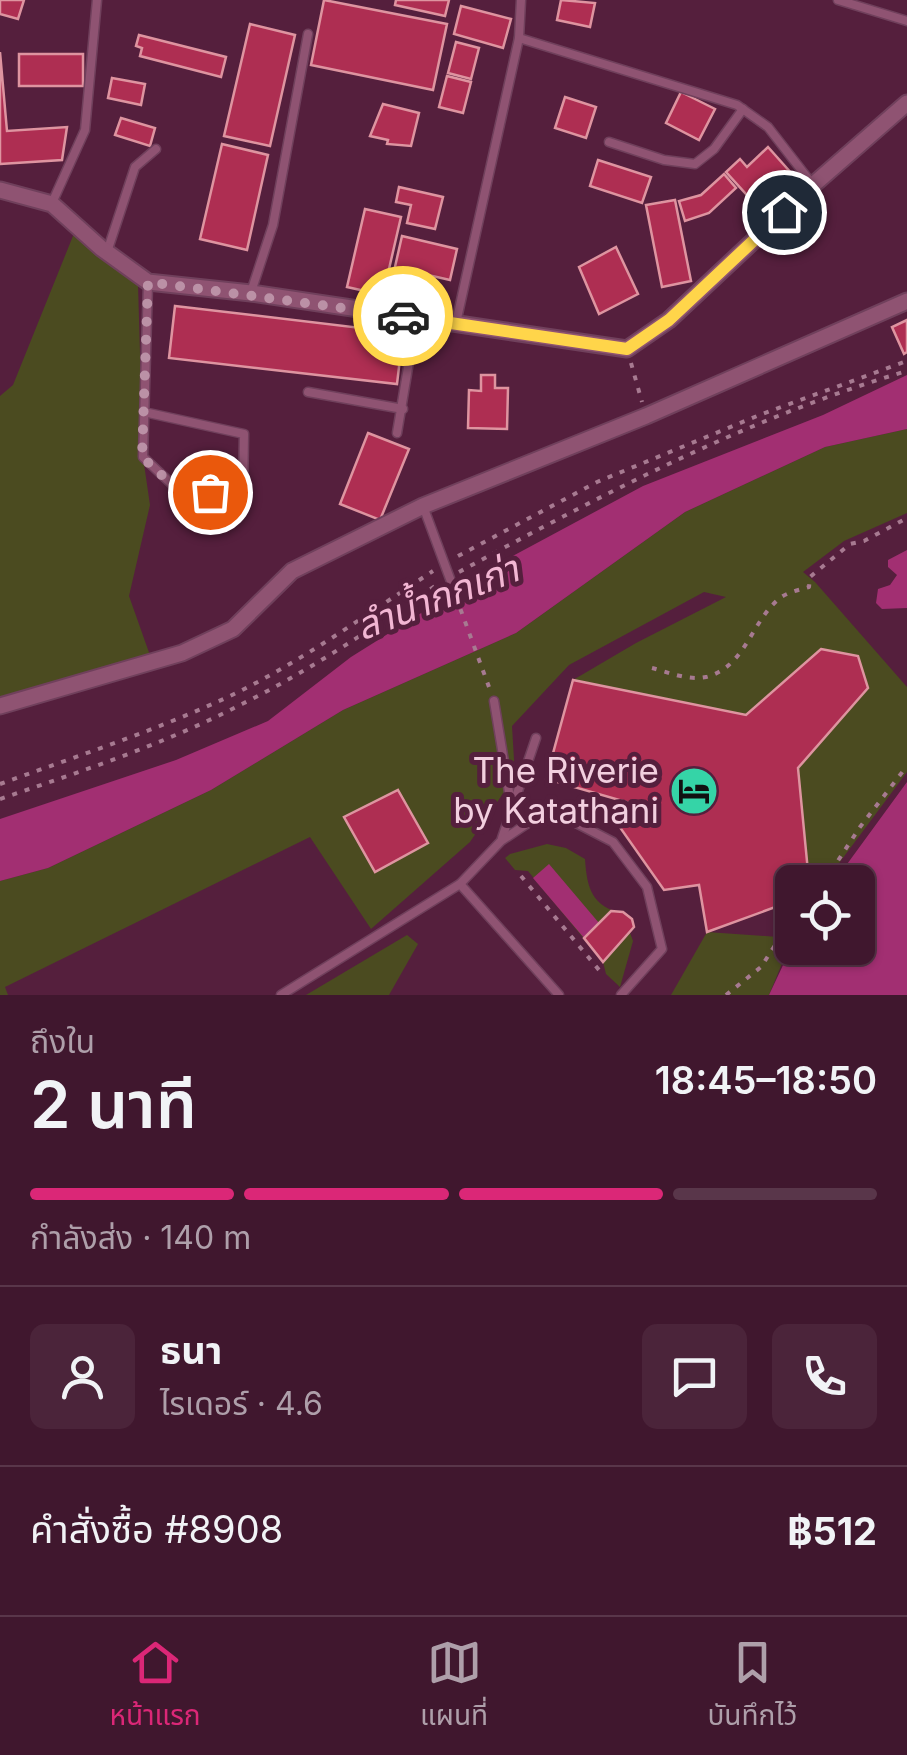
<!DOCTYPE html>
<html lang="th">
<head>
<meta charset="utf-8">
<style>
  body { margin:0; font-family:Inter,"Noto Sans Thai",sans-serif; background:#4b243a; color:#f1f3f6; height:100vh; display:flex; flex-direction:column; font-size:38px; white-space:nowrap }
  * { box-sizing:border-box; margin:0 }
  p { font-size:32px; color:#ae9faa }
  .icon { flex:none; width:55px; height:55px; fill:none; stroke:currentColor; stroke-width:2; stroke-linecap:round; stroke-linejoin:round }
  .map { position:relative; height:995px; overflow:hidden }
  .drawer { display:flex; flex-direction:column; background:#40172e; flex:1 }
  .drawer>* { flex:none }
  .controls { position:absolute; left:775px; top:865px; display:grid; gap:20px }
  .controls a { display:grid; place-items:center; width:100px; height:100px; border-radius:15px; background:#40172e; box-shadow:0 2px 8px #0004,0 0 0 2px #59364a; font-size:50px }
  .pin { position:absolute; display:grid; place-items:center; width:85px; height:85px; color:#fff; margin:-42px; border:5px solid #fff; border-radius:50%; box-shadow:0 2px 10px #0007 }
  .courier { position:absolute; display:grid; place-items:center; width:100px; height:100px; margin:-50px; border:8px solid #ffd54a; border-radius:50%; background:#fff; color:#222; box-shadow:0 2px 12px #0007 }
  .overview em { font-style:normal; font-weight:600 }
  .overview div { display:flex; flex-direction:column-reverse }
  .overview { display:flex; align-items:center; justify-content:space-between; height:170px; padding:0 30px }
  h1 { font-size:65px; font-weight:600; line-height:75px }
  .bar { display:grid; grid-template-columns:repeat(4,1fr); gap:15px 10px; align-content:center; height:120px; padding:0 30px }
  .bar i { height:12px; border-radius:8px; background:#59364a }
  .bar .selected { background:#db2777 }
  .bar p { grid-column:span 4 }
  .line { display:flex; align-items:center; gap:25px; padding:0 30px; border-top:2px solid #59364a }
  .line div { flex:1 }
  .round { display:grid; place-items:center; flex:none; width:105px; height:105px; border-radius:15px; background:#4b243a }
  .dock { display:flex; justify-content:space-around; align-items:center; height:140px; border-top:2px solid #59364a; background:#40172e; font-size:28px; color:#ae9faa }
  .dock a { display:grid; justify-items:center; gap:5px }
  .dock .selected { color:#db2777 }
  .map>svg:first-child { display:block }
</style>
</head>
<body>
<div class="map">
<svg width="907" height="995" viewBox="0 0 907 995">
  <rect width="100%" height="100%" fill="#551f3d"/>
  <g fill="#4b4b20">
    <polygon points="77,226 138,284 143,457 150,505 129,596 152,661 0,706 0,396 13,385"/>
    <polygon points="907,429 907,513 844,541 803,572 815,582 907,687 907,772 825,882 809,882 798,768 868,688 858,656 820,649 746,715 573,680 636,643 726,597 704,592 569,665 512,726 515,776 470,842 371,929 310,837 5,987 8,995 0,995 0,881 48,868 211,790 343,710 516,633 685,512 825,447"/>
    <path d="M547 844 566 848 585 859C587 889 592 906 623 914L633 941 620 987 606 974 603 962 528 871 515 870 505 858 510 854Z"/>
    <polygon points="707,932 778,937 785,956 769,995 671,995"/>
    <polygon points="407,935 418,944 389,995 306,995"/>
  </g>
  <g fill="#a22f72">
    <polygon points="907,375 907,429 825,447 685,512 516,633 343,710 211,790 48,868 0,881 0,819 176,760 268,721 351,657 509,558 643,486 823,415"/>
    <polygon points="907,550 907,608 882,609 876,603 878,589 890,585 897,575 888,567 888,560"/>
    <polygon points="907,782 907,995 769,995 792,946 858,948 858,882 834,882"/>
    <polygon points="549,864 599,923 584,938 533,878"/>
  </g>
  <g fill="#ae2e52" stroke="#de94a0" stroke-width="2.5">
    <polygon points="0,0 24,0 18,19 0,14"/>
    <polygon points="324,0 447,24 433,90 311,65"/>
    <polygon points="396,0 449,0 445,16 395,5"/>
    <polygon points="561,0 595,3 590,27 557,20"/>
    <polygon points="461,6 511,19 503,48 454,34"/>
    <polygon points="250,24 295,35 270,146 224,136"/>
    <polygon points="139,35 226,57 221,77 140,56 142,48 136,46"/>
    <polygon points="456,42 479,48 471,79 448,73"/>
    <polygon points="0,52 7,131 67,127 62,160 0,164"/>
    <rect x="19" y="54" width="64" height="32"/>
    <polygon points="447,76 471,82 463,113 439,107"/>
    <polygon points="112,78 145,84 141,105 108,98"/>
    <polygon points="681,92 715,109 699,140 666,123"/>
    <polygon points="565,97 596,107 586,138 555,128"/>
    <polygon points="383,104 419,113 411,146 387,144 388,140 370,136"/>
    <polygon points="121,118 155,128 150,146 115,135"/>
    <polygon points="222,144 268,155 247,250 200,239"/>
    <polygon points="768,147 800,183 765,215 726,172 740,159 747,167"/>
    <polygon points="598,160 651,177 642,203 590,186"/>
    <polygon points="724,174 736,188 709,213 685,221 679,201 701,195"/>
    <polygon points="399,187 443,197 435,229 407,223 411,205 396,202"/>
    <polygon points="675,200 691,281 662,287 646,205"/>
    <polygon points="365,209 401,217 383,295 347,287"/>
    <polygon points="402,236 457,249 450,280 428,275 420,310 387,302"/>
    <polygon points="616,247 638,294 599,314 579,267"/>
    <polygon points="175,306 403,333 397,384 169,358"/>
    <polygon points="907,320 907,352 904,354 892,327"/>
    <polygon points="481,375 495,375 495,388 508,388 507,429 468,428 469,390 481,391"/>
    <polygon points="368,433 409,449 380,520 340,504"/>
    <polygon points="821,649 858,656 868,688 798,768 809,882 792,882 792,901 707,932 699,885 664,890 619,826 630,803 546,779 573,680 746,715"/>
    <polygon points="398,790 428,843 375,872 344,817"/>
    <polygon points="611,911 623,912 632,919 634,927 603,962 584,938"/>
  </g>
  <g fill="none" stroke-linecap="round" stroke-linejoin="round">
    <g stroke="#70405c" stroke-width="11">
      <g id="service">
        <polyline points="838,0 907,21"/>
        <polyline points="519,38 737,105 768,127 813,185"/>
        <polyline points="609,142 664,160 695,164 714,149 743,109"/>
        <polyline points="52,203 85,130 97,0"/>
        <polyline points="107,252 135,167 156,149"/>
        <polyline points="251,292 273,225 308,34"/>
        <polyline points="456,323 519,38 521,0"/>
        <polyline points="308,392 403,409"/>
        <polyline points="144,412 244,434 243,494 177,489 143,457 148,283"/>
        <polyline points="397,433 416,320"/>
        <polyline points="423,506 452,584"/>
        <polyline points="494,701 512,810"/>
        <polyline points="502,838 536,738"/>
        <polyline points="460,884 559,995"/>
        <polyline points="281,995 460,884 501,841 549,809 613,842 647,887 662,949 621,995"/>
      </g>
    </g>
    <g stroke="#70405c" stroke-width="19">
      <g id="minor">
        <polyline points="0,190 52,204 101,248 148,282 251,293 627,349 669,320 813,185 907,103"/>
        <polyline points="0,706 182,653 233,629 292,571 423,506 646,416 907,301"/>
      </g>
    </g>
    <g stroke="#a77a91" stroke-width="4" stroke-dasharray="5 8" stroke-linecap="butt">
      <polyline points="631,363 642,402"/>
      <polyline points="458,556 597,482 762,414 907,361"/>
      <path d="M459 572C603 494 750 417 907 371"/>
      <polyline points="456,597 489,687"/>
      <path d="M652 668C667 672 689 681 706 677 746 667 751 621 780 598 788 592 799 590 809 587L810 577 850 544 864 541 907 518"/>
      <path d="M0 784C77 756 155 731 230 696 301 662 367 614 433 571"/>
      <path d="M0 799C82 771 165 744 242 704 311 670 374 627 438 584"/>
      <polyline points="521,876 599,970"/>
      <polyline points="824,882 860,827 907,766"/>
      <polyline points="726,995 761,967 792,919"/>
    </g>
    <use href="#service" stroke="#8f5372" stroke-width="8"/>
    <use href="#minor" stroke="#8f5372" stroke-width="15"/>
  </g>
  <g fill="none" stroke-linecap="round" stroke-linejoin="round">
    <polyline stroke="#bb91a6" stroke-width="10" stroke-dasharray="0 18" points="210,492 177,489 142,457 148,282 403,316"/>
    <polyline stroke="#ffd54a" stroke-width="12" points="403,316 627,349 669,320 784,212"/>
  </g>
  <defs>
    <g id="hotel-disc" transform="scale(2.5)"><circle r="9.5" fill="#35d4a7" stroke="#551f3d"/><path d="M-6-4.5h1.5V1H6V5H4.5V3h-9V5H-6ZM-4 0a1.8 1.8 0 1 1 3.6 0ZM.5 0V-2.5h3Q6-2.5 6 0Z" fill="#111"/></g>
  </defs>
  <g fill-rule="evenodd">
    <use href="#hotel-disc" x="694" y="791"/>
  </g>
  <g text-anchor="middle" stroke-width="10" stroke-linejoin="round" paint-order="stroke">
    <g font-size="35" fill="#f2cfdf" stroke="#551f3d" text-anchor="end">
      <text x="659" y="783">The Riverie<tspan x="659" dy="40">by Katathani</tspan></text>
    </g>
    <g font-size="38" font-style="italic" fill="#f2b6d3" stroke="#551f3d">
      <text transform="translate(437 598) rotate(-21)" y="13">ลำน้ำกกเก่า</text>
    </g>
  </g>
</svg>
<div class="controls">
<a><svg class="icon" aria-label="locate" viewBox="0 0 24 24"><circle cx="12" cy="12" r="6"/><path d="M12 2v4M12 18v4M2 12h4M18 12h4"/></svg></a>
</div>
<div class="pin" style="left:210px;top:492px;background:#ea580c"><svg class="icon" aria-label="bag" viewBox="0 0 24 24"><path d="M5 8h14l-1 12H6zM9 8a3 3 0 0 1 6 0"/></svg></div>
<div class="pin" style="left:784px;top:212px;background:#1f2937"><svg class="icon" aria-label="home" viewBox="0 0 24 24"><path d="M3 11l9-7 9 7M6 9v11h12V9"/></svg></div>
<div class="courier" style="left:403px;top:316px"><svg class="icon" aria-label="car" viewBox="0 0 24 24"><path d="M5 17H2v-5l4-1 3-4h7l3 4 3 1v5h-3M9 17h6M6 11h13"/><circle cx="7" cy="17" r="2"/><circle cx="17" cy="17" r="2"/></svg></div>
</div>
<section class="drawer">
<div class="overview"><div><h1>2 นาที</h1><p>ถึงใน</p></div><em>18:45–18:50</em></div>
<div class="bar"><i class="selected"></i><i class="selected"></i><i class="selected"></i><i></i><p>กำลังส่ง · 140 m</p></div>
<div class="line" style="height:180px"><a class="round"><svg class="icon" aria-label="person" viewBox="0 0 24 24"><circle cx="12" cy="8" r="4"/><path d="M4 21q1-7 8-7t8 7"/></svg></a><div><b>ธนา</b><p>ไรเดอร์ · 4.6</p></div><a class="round"><svg class="icon" aria-label="chat" viewBox="0 0 24 24"><path d="M4 5h16v11H9l-5 4z"/></svg></a><a class="round"><svg class="icon" aria-label="phone" viewBox="0 0 24 24"><path d="M5 4h4l2 5-3 2q2 4 5 5l2-3 5 2v4C11 20 4 13 5 4z"/></svg></a></div>
<div class="line" style="height:130px"><div>คำสั่งซื้อ #8908</div><b>฿512</b></div>
</section>
<nav class="dock">
<a class="selected"><svg class="icon" aria-label="home" viewBox="0 0 24 24"><path d="M3 11l9-7 9 7M6 9v11h12V9"/></svg>หน้าแรก</a>
<a><svg class="icon" aria-label="map" viewBox="0 0 24 24"><path d="M3 6l6-2 6 2 6-2v14l-6 2-6-2-6 2zM9 4v14M15 6v14"/></svg>แผนที่</a>
<a><svg class="icon" aria-label="saved" viewBox="0 0 24 24"><path d="M7 4h10v16l-5-4-5 4z"/></svg>บันทึกไว้</a>
</nav>
</body>
</html>
